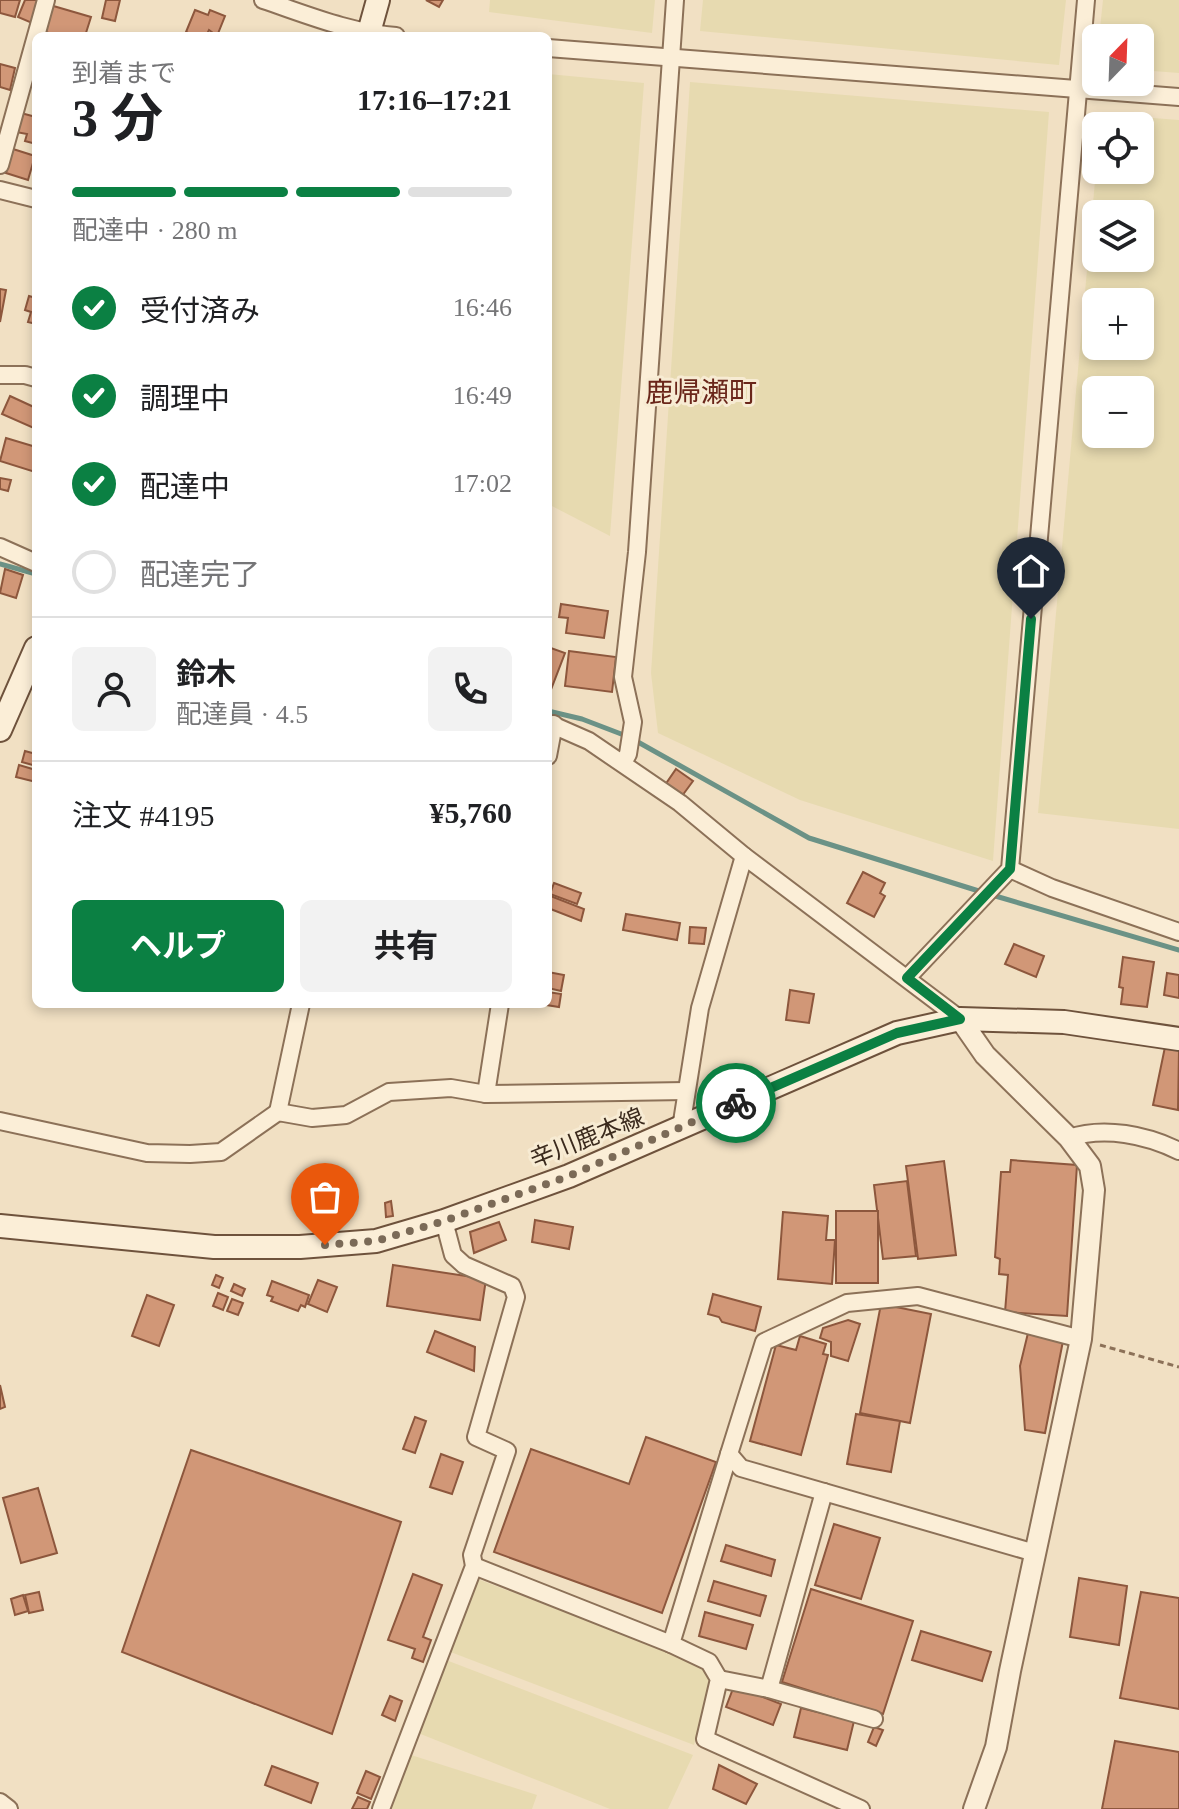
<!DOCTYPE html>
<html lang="ja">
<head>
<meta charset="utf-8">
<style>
  body { margin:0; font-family:"Times New Roman","Noto Sans JP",serif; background:#f2f2f2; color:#202124; height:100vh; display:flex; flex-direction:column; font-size:30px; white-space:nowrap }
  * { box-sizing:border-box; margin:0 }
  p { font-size:26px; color:#757577 }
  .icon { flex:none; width:44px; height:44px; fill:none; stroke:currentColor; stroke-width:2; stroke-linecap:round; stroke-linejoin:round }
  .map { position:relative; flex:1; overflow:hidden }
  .drawer { position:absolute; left:32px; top:32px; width:520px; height:976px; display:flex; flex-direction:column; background:#fff; border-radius:12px; box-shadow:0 4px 12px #0003 }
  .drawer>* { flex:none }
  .needle { width:52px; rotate:23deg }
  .controls { position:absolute; left:1082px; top:24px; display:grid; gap:16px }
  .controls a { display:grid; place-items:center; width:72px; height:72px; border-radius:12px; background:#fff; box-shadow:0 4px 12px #0003; font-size:40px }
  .pin { position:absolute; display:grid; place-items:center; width:68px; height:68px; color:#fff; margin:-82px -34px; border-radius:50% 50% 50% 0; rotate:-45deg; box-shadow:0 0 8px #0007 }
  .pin .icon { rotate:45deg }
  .courier { position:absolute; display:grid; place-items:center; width:80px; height:80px; margin:-40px; border:6px solid #0b8043; border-radius:50%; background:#fff; color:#222; box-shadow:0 2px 10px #0007 }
  .head em { font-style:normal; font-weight:700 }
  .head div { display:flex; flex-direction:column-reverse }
  .head { display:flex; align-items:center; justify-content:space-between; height:136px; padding:0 40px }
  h1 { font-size:52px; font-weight:700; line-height:60px }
  .bar { display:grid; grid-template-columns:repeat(4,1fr); gap:12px 8px; align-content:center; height:96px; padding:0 40px }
  .bar i { height:10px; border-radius:6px; background:#e0e0e0 }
  .bar .current { background:#0b8043 }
  .bar p { grid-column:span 4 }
  .line { display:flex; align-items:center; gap:20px; padding:0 40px; border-top:2px solid #e0e0e0 }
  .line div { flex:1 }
  .round { display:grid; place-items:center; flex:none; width:84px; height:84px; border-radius:12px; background:#f2f2f2 }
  ol { padding:0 40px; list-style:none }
  li { display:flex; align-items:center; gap:24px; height:88px }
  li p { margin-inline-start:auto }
  li .icon { padding:8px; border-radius:50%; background:#0b8043; color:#fff; stroke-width:4 }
  li:last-child { color:#757577 }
  li i { width:44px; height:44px; border:4px solid #e0e0e0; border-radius:50% }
  .action { display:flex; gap:16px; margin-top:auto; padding:16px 40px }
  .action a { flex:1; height:92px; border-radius:12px; background:#0b8043; color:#fff; font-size:32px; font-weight:700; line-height:92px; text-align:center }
  .action a+a { background:#f2f2f2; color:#202124 }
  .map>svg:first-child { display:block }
</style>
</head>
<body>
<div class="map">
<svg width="1179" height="1809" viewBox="0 0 1179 1809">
  <rect width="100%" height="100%" fill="#f1e0c3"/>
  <g fill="#e7dab0" fill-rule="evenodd">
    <polygon points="490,0 655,0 652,33 489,12"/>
    <polygon points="703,0 1066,0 1059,65 700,31"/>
    <polygon points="1103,0 1179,0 1179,73 1140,70 1140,38 1099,38"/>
    <polygon points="548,74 644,83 610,536 548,504"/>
    <polygon points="690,82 1049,112 993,861 800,800 658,733 651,673"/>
    <path d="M1101 114 1179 120V829L1038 813 1096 170H1140V126H1100ZM1140 214V258H1096V214ZM1140 302V346H1096V302ZM1140 390V434H1096V390Z"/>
    <polygon points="475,1578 713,1669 694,1745 448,1651"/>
    <polygon points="446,1660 693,1755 668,1809 610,1809 418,1733"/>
    <polygon points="411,1755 537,1795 532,1809 389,1809"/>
  </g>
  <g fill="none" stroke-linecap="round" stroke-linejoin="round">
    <g stroke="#6b9286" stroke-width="5">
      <polyline points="0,564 36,574"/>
      <polyline points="548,711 582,719 629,737 809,838 982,892"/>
      <polyline points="992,895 1179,950"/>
    </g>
  </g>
  <g fill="#d19777" stroke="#8d573d" stroke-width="2">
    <polygon points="0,0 20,0 15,17 0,13"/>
    <polygon points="25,0 40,0 32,23 18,17"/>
    <polygon points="106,0 120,0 115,21 102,18"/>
    <polygon points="426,0 443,0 439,7"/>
    <polygon points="50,5 91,17 85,36 59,36 42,31"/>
    <polygon points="195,10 208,15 210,10 225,16 217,36 209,30 206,36 195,36 186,32"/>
    <polygon points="0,64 15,68 10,90 0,87"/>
    <polygon points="21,113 36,117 36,144 25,141 27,134 16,132"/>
    <polygon points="13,149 35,156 28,180 6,173"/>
    <polygon points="0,289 6,290 0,322"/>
    <polygon points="29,296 36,298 36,324 28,322 31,312 25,310"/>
    <polygon points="10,396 36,408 36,429 2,414"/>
    <polygon points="6,438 36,447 35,472 0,461"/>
    <polygon points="0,478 11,480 8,491 0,489"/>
    <polygon points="5,569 23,575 16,598 0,593"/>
    <polygon points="561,604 608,611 604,638 566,633 568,618 559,617"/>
    <polygon points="548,647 565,653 550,692 548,691"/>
    <polygon points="569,651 616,657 612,692 565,686"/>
    <polygon points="25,751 36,754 36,766 22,762"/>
    <polygon points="19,765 36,770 36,782 16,777"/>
    <polygon points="676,769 693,781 682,796 665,785"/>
    <polygon points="863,872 885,883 880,893 885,896 874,917 847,903"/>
    <polygon points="554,883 581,893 577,904 550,894"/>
    <polygon points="548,895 584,909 581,921 548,908"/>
    <polygon points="626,914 680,923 677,940 623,930"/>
    <polygon points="690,927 706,928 704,944 689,943"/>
    <polygon points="1014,944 1044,956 1036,977 1005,964"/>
    <polygon points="1123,957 1154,962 1147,1007 1121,1004 1123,988 1119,987"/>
    <polygon points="548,972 564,975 561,991 548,988"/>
    <polygon points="1167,973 1179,975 1179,998 1164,995"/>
    <polygon points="790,990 814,994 809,1023 786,1020"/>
    <polygon points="548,992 561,994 559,1007 540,1004 548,1004"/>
    <polygon points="1165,1047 1179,1050 1178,1110 1153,1105"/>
    <polygon points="1011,1160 1077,1165 1067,1316 1005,1312 1008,1275 999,1274 1000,1259 995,1257 1001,1172 1010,1172"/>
    <polygon points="944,1161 956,1255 918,1259 906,1166"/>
    <polygon points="907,1181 916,1256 883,1259 874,1185"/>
    <polygon points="391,1201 393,1216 386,1217 385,1203"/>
    <rect x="836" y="1211" width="42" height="72"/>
    <polygon points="783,1212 828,1216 826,1240 835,1240 832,1284 778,1279"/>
    <polygon points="535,1220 573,1227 569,1249 532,1242"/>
    <polygon points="499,1222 506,1240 474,1253 470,1232"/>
    <polygon points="393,1265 486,1279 480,1320 387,1306"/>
    <polygon points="216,1275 223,1278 219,1288 212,1285"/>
    <polygon points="318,1280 337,1287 327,1312 308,1304"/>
    <polygon points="272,1281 309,1295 305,1307 301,1305 298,1311 271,1301 273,1297 267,1295"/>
    <polygon points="234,1284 245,1289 242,1296 231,1291"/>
    <polygon points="218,1293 228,1297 223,1310 213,1306"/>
    <polygon points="713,1294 761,1307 755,1331 722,1322 719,1317 708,1314"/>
    <polygon points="147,1295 174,1305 159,1346 132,1336"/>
    <polygon points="232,1299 243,1303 238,1315 227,1311"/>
    <polygon points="881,1304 931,1314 910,1423 860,1413"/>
    <polygon points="848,1320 860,1324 848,1361 831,1356 831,1342 820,1338 823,1328"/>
    <polygon points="435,1331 475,1347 474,1371 427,1352"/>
    <polygon points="1028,1333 1063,1341 1045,1433 1025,1430 1020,1366"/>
    <polygon points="800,1336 826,1344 823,1354 828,1355 801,1455 750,1441 776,1345 796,1350"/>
    <polygon points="0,1385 5,1407 0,1409"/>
    <polygon points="856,1414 900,1421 891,1472 847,1464"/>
    <polygon points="415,1417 426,1421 415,1453 403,1449"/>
    <polygon points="646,1437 716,1462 662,1613 494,1552 531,1449 629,1484"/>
    <polygon points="191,1450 401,1522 332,1734 122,1652"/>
    <polygon points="441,1454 463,1462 452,1494 430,1487"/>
    <polygon points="38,1488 57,1553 21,1563 3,1498"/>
    <polygon points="834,1524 880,1538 861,1599 815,1585"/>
    <polygon points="726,1545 775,1560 771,1576 721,1561"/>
    <polygon points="413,1574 442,1585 423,1637 431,1640 423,1662 412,1658 415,1649 388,1640"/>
    <polygon points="1079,1578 1127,1586 1119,1645 1070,1637"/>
    <polygon points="714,1581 766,1596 760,1616 708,1601"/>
    <polygon points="811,1589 913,1621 883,1714 782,1682"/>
    <polygon points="39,1592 43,1610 29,1613 25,1595"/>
    <polygon points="1141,1592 1179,1598 1179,1709 1120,1698"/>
    <polygon points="23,1595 28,1611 15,1615 11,1599"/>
    <polygon points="705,1612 753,1625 746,1649 699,1636"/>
    <polygon points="921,1631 991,1652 982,1681 912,1660"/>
    <polygon points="734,1686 781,1704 773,1725 726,1707"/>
    <polygon points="390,1696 402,1701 395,1721 382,1715"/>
    <polygon points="801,1708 854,1721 847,1750 794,1737"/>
    <polygon points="874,1727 883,1730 876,1746 868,1742"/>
    <polygon points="1115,1741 1179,1752 1179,1809 1102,1809"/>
    <polygon points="719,1765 757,1784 746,1804 713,1789"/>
    <polygon points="272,1766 318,1783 311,1803 265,1785"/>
    <polygon points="366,1771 380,1777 371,1799 357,1793"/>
    <polygon points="358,1797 370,1802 367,1809 352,1809"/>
  </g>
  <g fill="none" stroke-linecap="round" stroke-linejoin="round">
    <g stroke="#8c7158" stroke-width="20">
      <g id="minor">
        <path d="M263 0C308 15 348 32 396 36"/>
        <polyline points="548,48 1179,97"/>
        <polyline points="0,165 46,0"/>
        <polyline points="0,190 36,199"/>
        <polyline points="0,375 25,375 36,378"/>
        <polyline points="0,547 36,563"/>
        <polyline points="548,723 589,741 680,803 744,856 960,1019"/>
        <polyline points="548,756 554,724"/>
        <polyline points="623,763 628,754 633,722 623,677 637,552 675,0"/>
        <polyline points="1010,869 1052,888 1179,932"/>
        <polyline points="907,978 1010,869 1086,0"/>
        <polyline points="486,1094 500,1004"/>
        <polyline points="278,1112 301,1004"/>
        <polyline points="0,1121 147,1153 190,1154 221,1152 278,1112 312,1118 346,1115 389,1092 451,1088 486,1094 686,1091"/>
        <polyline points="681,1128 700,1008 744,856"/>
        <path d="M1069 1138C1104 1126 1147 1135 1179 1151"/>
        <polyline points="1035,1553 741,1468 729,1454 764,1342 847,1303 918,1296 1081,1339"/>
        <polyline points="474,1566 671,1644 709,1662 719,1679 705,1739 861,1809"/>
        <polyline points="671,1644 729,1454"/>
        <polyline points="719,1679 769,1689 824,1492"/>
        <polyline points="769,1689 874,1719"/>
        <polyline points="0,1802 9,1809"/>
        <polyline points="381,1809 474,1566 472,1555 507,1451 476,1437 516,1297 512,1286 464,1265 453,1255 444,1221"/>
      </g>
    </g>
    <g stroke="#8c7158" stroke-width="24">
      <polyline id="tertiary" points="960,1019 985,1055 1069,1138 1090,1166 1094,1190 1081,1339 1010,1671 996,1747 974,1809"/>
    </g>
    <g stroke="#6e523c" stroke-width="26">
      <g id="secondary">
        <polyline points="368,36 378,0"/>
        <polyline points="0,730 36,648"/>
        <polyline points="0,1226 214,1247 300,1247 376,1241 444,1221 569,1176 897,1033 960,1019 1064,1022 1179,1039"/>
      </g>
    </g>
    <polyline stroke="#8c7158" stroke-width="3" stroke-dasharray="6 4" stroke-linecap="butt" points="1100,1345 1179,1367"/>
    <use href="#minor" stroke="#fbeed7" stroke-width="16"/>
    <use href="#tertiary" stroke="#fbeed7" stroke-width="20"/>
    <use href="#secondary" stroke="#fbeed7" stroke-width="22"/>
  </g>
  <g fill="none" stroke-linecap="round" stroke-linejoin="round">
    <polyline stroke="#7b6a57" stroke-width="8" stroke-dasharray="0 14.4" points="325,1245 376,1241 444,1221 569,1176 736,1103"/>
    <polyline stroke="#0b8043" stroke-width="10" points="736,1103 897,1033 960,1019 907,978 1010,869 1031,619"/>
  </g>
  <g text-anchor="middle" stroke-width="6" stroke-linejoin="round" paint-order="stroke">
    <g font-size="24" fill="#3b2a1d" stroke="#f7ebd3">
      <text transform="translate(587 1138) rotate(-22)" y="8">辛川鹿本線</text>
    </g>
    <g font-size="28" fill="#6a261a" stroke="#f7ebd3">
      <text x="701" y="402">鹿帰瀬町</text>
    </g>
  </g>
</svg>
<div class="controls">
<a><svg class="needle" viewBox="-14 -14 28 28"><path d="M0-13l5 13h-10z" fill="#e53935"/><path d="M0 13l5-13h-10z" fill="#757577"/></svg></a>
<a><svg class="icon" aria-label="locate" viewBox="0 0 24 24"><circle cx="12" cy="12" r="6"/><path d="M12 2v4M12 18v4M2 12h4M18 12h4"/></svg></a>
<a><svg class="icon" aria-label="layers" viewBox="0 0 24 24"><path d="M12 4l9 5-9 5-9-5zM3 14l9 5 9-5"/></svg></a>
<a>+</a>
<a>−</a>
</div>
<div class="pin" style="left:325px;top:1245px;background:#ea580c"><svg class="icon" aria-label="bag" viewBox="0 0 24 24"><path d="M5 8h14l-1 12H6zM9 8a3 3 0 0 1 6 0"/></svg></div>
<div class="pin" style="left:1031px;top:619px;background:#1f2937"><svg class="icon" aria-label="home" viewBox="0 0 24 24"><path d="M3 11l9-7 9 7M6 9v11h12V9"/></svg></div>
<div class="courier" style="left:736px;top:1103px"><svg class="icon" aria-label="bike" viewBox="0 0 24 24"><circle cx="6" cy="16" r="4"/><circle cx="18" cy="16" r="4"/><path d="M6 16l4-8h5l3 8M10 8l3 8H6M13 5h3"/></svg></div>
<section class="drawer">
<div class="head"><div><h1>3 分</h1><p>到着まで</p></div><em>17:16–17:21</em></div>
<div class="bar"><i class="current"></i><i class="current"></i><i class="current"></i><i></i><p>配達中 · 280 m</p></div>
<ol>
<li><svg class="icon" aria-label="check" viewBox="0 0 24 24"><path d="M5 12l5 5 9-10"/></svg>受付済み<p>16:46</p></li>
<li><svg class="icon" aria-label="check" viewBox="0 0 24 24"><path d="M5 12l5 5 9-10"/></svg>調理中<p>16:49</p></li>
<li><svg class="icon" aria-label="check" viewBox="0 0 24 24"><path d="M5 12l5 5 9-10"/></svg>配達中<p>17:02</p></li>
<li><i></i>配達完了</li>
</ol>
<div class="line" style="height:144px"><a class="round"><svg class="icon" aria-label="person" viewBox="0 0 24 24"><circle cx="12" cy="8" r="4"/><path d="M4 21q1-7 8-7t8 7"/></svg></a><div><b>鈴木</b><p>配達員 · 4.5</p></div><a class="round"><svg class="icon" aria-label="phone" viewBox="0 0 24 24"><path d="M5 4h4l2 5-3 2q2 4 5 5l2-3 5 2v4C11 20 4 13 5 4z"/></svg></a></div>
<div class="line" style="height:104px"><div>注文 #4195</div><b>¥5,760</b></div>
<div class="action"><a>ヘルプ</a><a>共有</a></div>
</section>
</div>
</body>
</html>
